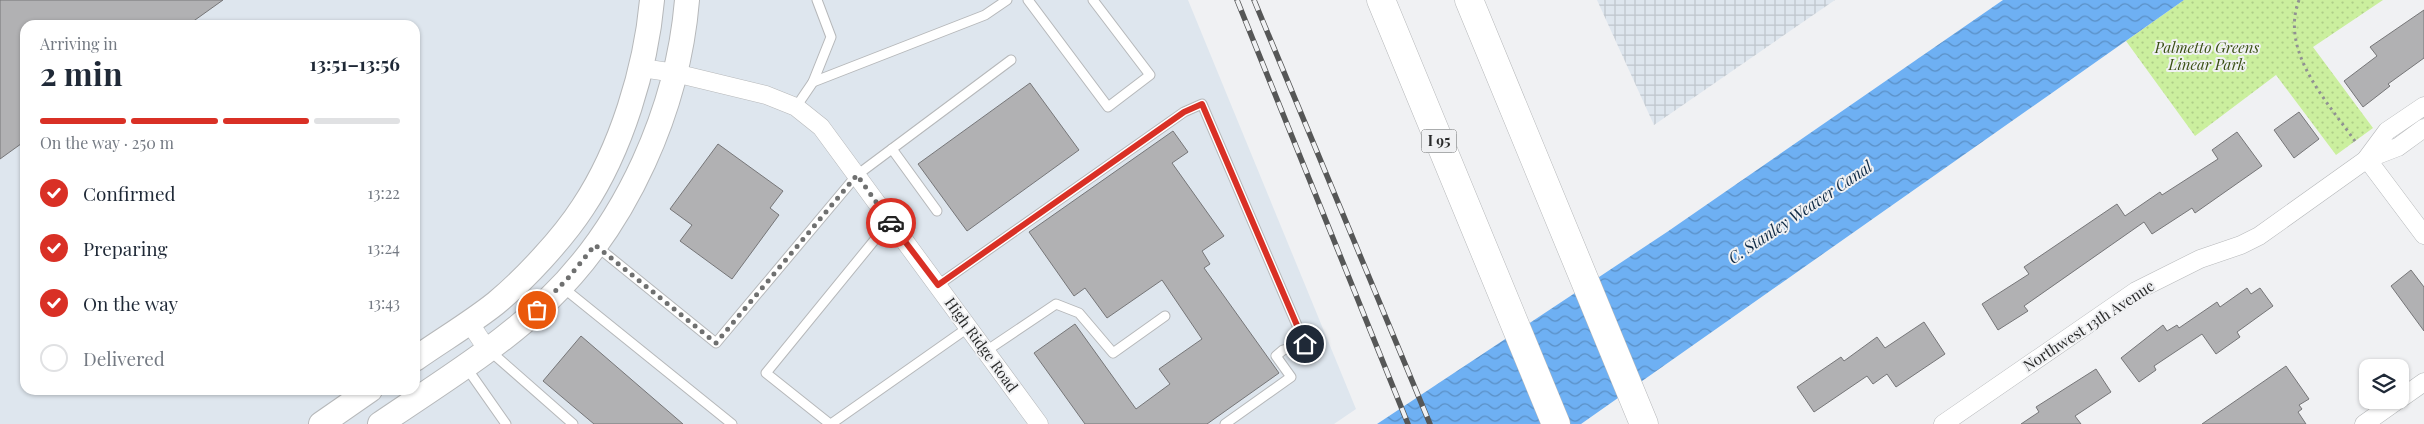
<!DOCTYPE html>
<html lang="en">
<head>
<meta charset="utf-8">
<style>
  body { margin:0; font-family:"Playfair Display",serif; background:#f2f2f3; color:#1f2937; height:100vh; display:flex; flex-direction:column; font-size:19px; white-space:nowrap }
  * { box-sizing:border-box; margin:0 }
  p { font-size:16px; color:#747a83 }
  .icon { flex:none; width:28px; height:28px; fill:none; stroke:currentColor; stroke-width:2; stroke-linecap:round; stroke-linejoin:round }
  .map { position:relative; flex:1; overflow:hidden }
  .panel { position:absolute; left:20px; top:20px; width:400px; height:375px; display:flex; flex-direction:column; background:#fff; border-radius:15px; box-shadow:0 1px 4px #0004 }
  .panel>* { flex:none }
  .buttons { position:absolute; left:2359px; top:359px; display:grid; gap:10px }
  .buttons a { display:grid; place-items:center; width:50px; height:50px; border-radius:10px; background:#fff; box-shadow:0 1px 4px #0004; font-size:25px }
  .pin { position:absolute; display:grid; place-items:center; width:42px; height:42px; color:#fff; margin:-21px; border:2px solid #fff; border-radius:50%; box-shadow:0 1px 5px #0007 }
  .courier { position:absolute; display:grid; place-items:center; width:50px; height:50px; margin:-25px; border:4px solid #d93025; border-radius:50%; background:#fff; color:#222; box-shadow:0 1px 6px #0007 }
  .head em { font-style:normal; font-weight:700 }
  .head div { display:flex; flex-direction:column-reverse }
  .head { display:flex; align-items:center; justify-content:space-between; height:85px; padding:0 20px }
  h1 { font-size:32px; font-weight:700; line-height:38px }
  .bar { display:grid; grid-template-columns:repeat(4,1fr); gap:8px 5px; align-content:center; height:60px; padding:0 20px }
  .bar i { height:6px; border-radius:4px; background:#e0e1e3 }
  .bar .on { background:#d93025 }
  .bar p { grid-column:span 4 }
  ol { padding:0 20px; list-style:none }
  li { display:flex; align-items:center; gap:15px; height:55px }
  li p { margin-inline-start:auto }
  li .icon { padding:5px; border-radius:50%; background:#d93025; color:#fff; stroke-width:4 }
  li:last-child { color:#747a83 }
  li i { width:28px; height:28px; border:2px solid #e0e1e3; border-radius:50% }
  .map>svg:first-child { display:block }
</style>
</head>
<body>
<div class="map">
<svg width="2424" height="424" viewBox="0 0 2424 424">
  <defs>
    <pattern id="industrial-grid" width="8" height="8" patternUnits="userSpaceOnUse" patternTransform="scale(1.25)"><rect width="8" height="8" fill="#dee6ee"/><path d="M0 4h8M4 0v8" fill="none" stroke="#bec5cc"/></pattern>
    <pattern id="park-dots" width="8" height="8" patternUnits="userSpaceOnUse" patternTransform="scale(1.25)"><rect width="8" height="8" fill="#cbef9e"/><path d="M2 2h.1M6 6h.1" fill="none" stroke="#aecd88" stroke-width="1.8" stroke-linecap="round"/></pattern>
    <pattern id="water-waves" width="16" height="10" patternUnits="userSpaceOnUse" patternTransform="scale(1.25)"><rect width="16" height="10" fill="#6eb0f3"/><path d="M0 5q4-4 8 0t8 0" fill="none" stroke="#5a8fc5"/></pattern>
  </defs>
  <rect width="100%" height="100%" fill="#f0f1f3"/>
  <path fill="#dee6ee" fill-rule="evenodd" d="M0 0H1188L1356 409 1334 424H0ZM25 25H415V390H25Z"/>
  <polygon fill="url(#industrial-grid)" points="1597,0 1835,0 1654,125"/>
  <polygon fill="url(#park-dots)" points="2184,0 2383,0 2313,47 2373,128 2336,155 2276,75 2195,136 2126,41"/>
  <polygon fill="url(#water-waves)" points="2003,0 2184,0 1581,424 1377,424 1667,232"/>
  <g fill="#b1b1b3" stroke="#767678">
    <polygon points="0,0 223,0 188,25 25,25 25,141 0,159"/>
    <polygon points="2424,10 2424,58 2388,84 2390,86 2363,107 2344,81 2377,56 2370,47"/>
    <polygon points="1030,83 1079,150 967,231 918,164"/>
    <polygon points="2299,112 2319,139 2294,158 2274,130"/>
    <polygon points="1173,131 1188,152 1172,163 1224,236 1202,251 1210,264 1204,268 1279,373 1207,424 1085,424 1034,353 1075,324 1136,409 1170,384 1159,369 1202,339 1162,280 1107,318 1085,288 1074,296 1029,232"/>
    <polygon points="2237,132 2262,166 2195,213 2192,208 2152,234 2144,222 2024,306 2028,311 1998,330 1982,304 2029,274 2024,267 2117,204 2125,216 2160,192 2162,195 2218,159 2212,150"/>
    <polygon points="718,144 783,191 770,208 779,215 732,279 680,241 692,225 670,209"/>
    <polygon points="2411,270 2424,287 2424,331 2391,286"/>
    <polygon points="2247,288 2251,294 2260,288 2273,306 2237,332 2240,337 2216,354 2202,334 2154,366 2156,370 2139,382 2121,358 2163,325 2167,331 2177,325 2179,328 2217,302 2220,307"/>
    <polygon points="1924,322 1945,354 1896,387 1887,374 1873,384 1867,376 1814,412 1797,387 1841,357 1844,361 1877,337 1885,348"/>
    <polygon points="581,336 683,424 594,424 543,381"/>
    <polygon points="2286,366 2309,399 2299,405 2302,409 2298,412 2306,424 2202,424"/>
    <polygon points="2096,369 2111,392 2075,416 2081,424 2021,424 2039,412 2036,407"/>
  </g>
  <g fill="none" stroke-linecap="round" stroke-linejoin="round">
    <g stroke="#b6b8ba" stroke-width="11">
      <g id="lane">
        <polyline points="1028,0 1108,107 1150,75 1093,0"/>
        <polyline points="813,82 985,15 1007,0"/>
        <polyline points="796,107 813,82 831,37 817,0"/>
        <polyline points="892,149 937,211"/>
        <polyline points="595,245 716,343 857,175 1011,60"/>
        <polyline points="938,285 1184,112 1202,104 1305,344 1283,350 1276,356 1291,377 1225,424"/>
        <polyline points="561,286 732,424"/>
        <polyline points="490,351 573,424"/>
        <polyline points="986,351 1056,304 1079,313 1113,353 1165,316"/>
        <polyline points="466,367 506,424"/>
        <polyline points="830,424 766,373 890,221"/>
        <polyline points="831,424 969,327"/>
      </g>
    </g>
    <g stroke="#b6b8ba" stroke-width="19">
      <g id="street">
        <polyline points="642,68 675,73 766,95 796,107 821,127 1039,424"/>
        <polyline points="2367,158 2387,131 2424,106"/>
        <polyline points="2367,159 2424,235"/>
        <polyline points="469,322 487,349"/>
        <polyline points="2400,399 2424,382"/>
        <polyline points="1943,424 2136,291 2200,259 2241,245 2259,236 2367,159 2398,147 2424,128"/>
        <polyline points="2364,424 2398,400"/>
      </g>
    </g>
    <g stroke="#b6b8ba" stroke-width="26">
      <g id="secondary">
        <path d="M415 359C442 340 471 323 496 303 525 279 563 238 583 207 621 150 646 68 652 0"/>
        <polyline points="321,424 370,390"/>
        <path d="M380 424C437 385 498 348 548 300 627 224 678 109 687 0"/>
      </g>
    </g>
    <g stroke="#b6b8ba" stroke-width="29">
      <g id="highway">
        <polyline points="1381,0 1556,424"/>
        <polyline points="1469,0 1644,424"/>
      </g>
    </g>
    <path stroke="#909192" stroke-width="3" stroke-dasharray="2.5 4" stroke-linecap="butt" d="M2299 0C2279 53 2329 103 2357 144"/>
    <use href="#lane" stroke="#fff" stroke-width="9"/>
    <use href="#street" stroke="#fff" stroke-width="18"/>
    <use href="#secondary" stroke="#fff" stroke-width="24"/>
    <use href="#highway" stroke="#fff" stroke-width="28"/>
    <g stroke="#565757" stroke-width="5.5">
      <g id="rail">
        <polyline points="1237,0 1408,424"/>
        <polyline points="1254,0 1430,424"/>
      </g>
    </g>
    <use href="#rail" stroke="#f0f1f3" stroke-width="4" stroke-dasharray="11" stroke-linecap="butt"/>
  </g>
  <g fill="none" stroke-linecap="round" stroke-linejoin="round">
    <polyline stroke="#6f7070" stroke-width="5" stroke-dasharray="0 9" points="537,310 569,277 595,245 716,343 857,175 891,223"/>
    <polyline stroke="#d93025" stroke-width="6" points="891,223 938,285 1184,112 1202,104 1305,344"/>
  </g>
  <g text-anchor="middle" stroke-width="4" stroke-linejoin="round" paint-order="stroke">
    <rect fill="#f0f1f3" stroke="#656666" stroke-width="1" x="1421.5" y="129.5" width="35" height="23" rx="4"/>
    <g font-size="14" font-weight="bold" fill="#292a2a">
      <text x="1439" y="146">I 95</text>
    </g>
    <g font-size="15" font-style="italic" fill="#394f13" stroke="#f0f1f3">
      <text x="2207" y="53">Palmetto Greens<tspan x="2207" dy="17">Linear Park</tspan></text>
    </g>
    <g font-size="15" fill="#292a2a" stroke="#f0f1f3">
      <text transform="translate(2089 326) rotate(-33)" y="5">Northwest 13th Avenue</text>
      <text transform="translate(981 345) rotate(54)" y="5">High Ridge Road</text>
    </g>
    <g font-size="16" font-style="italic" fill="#102b46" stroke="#f0f1f3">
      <text transform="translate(1800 212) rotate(-34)" y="6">C. Stanley Weaver Canal</text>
    </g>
  </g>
</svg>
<div class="buttons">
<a><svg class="icon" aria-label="layers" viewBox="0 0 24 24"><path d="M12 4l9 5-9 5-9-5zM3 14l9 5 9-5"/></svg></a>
</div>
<div class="pin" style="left:537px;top:310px;background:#ea580c"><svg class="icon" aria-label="bag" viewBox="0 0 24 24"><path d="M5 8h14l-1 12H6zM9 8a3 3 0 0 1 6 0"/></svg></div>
<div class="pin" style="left:1305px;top:344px;background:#1f2937"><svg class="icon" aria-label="home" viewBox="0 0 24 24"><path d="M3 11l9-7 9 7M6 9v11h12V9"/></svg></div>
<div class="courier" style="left:891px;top:223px"><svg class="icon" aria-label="car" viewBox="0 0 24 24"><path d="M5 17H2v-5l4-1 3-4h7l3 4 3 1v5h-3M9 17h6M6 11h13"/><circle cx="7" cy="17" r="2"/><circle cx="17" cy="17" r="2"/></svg></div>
<section class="panel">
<div class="head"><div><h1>2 min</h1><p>Arriving in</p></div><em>13:51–13:56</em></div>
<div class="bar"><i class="on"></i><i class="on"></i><i class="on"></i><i></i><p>On the way · 250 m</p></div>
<ol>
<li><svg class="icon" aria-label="check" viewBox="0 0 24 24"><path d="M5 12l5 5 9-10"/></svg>Confirmed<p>13:22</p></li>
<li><svg class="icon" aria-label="check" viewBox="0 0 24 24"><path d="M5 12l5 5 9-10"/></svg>Preparing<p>13:24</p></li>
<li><svg class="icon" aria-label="check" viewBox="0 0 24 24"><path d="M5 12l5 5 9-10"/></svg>On the way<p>13:43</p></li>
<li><i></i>Delivered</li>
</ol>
</section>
</div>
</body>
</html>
